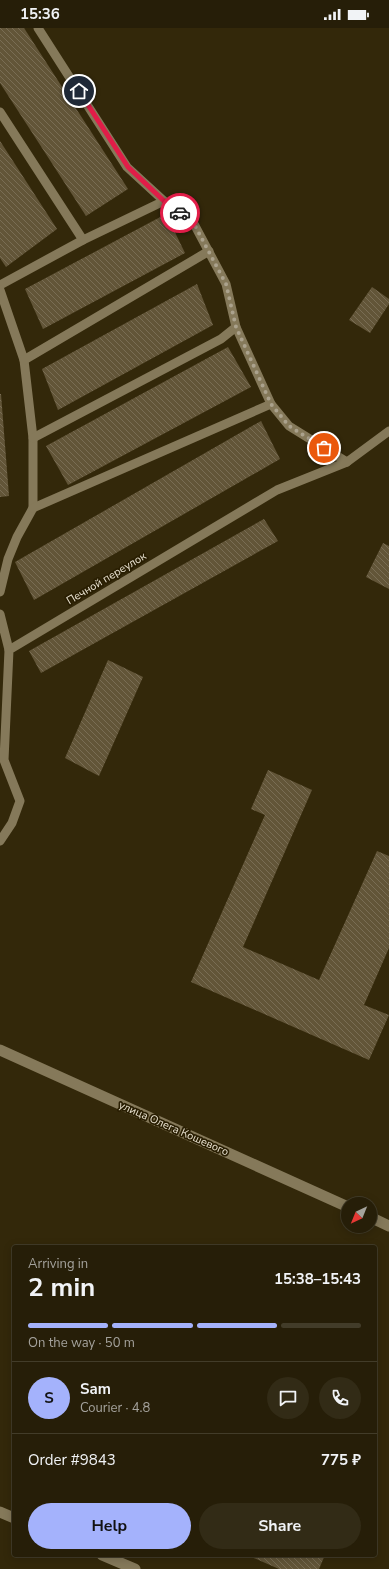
<!DOCTYPE html>
<html lang="en">
<head>
<meta charset="utf-8">
<style>
  body { margin:0; font-family:"Nunito Sans",sans-serif; background:#322b16; color:#f1f3f6; height:100vh; display:flex; flex-direction:column; font-size:15px; white-space:nowrap }
  * { box-sizing:border-box; margin:0 }
  p { font-size:13px; color:#a4a29c }
  .icon { flex:none; width:22px; height:22px; fill:none; stroke:currentColor; stroke-width:2; stroke-linecap:round; stroke-linejoin:round }
  .map { position:relative; flex:1; overflow:hidden }
  .details { position:absolute; left:12px; top:1217px; width:365px; height:312px; display:flex; flex-direction:column; background:#261e08; border-radius:4px; box-shadow:0 2px 10px #0003,0 0 0 1px #423c29 }
  .details>* { flex:none }
  .needle { width:26px; rotate:223deg }
  .buttons { position:absolute; left:341px; top:1169px; display:grid; gap:8px }
  .buttons a { display:grid; place-items:center; width:36px; height:36px; border-radius:50%; background:#261e08; box-shadow:0 2px 10px #0003,0 0 0 1px #423c29; font-size:20px }
  .pin { position:absolute; display:grid; place-items:center; width:34px; height:34px; color:#fff; margin:-17px; border:2px solid #fff; border-radius:50%; box-shadow:0 1px 4px #0007 }
  .courier { position:absolute; display:grid; place-items:center; width:40px; height:40px; margin:-20px; border:3px solid #e11d48; border-radius:50%; background:#fff; color:#222; box-shadow:0 1px 5px #0007 }
  .summary em { font-style:normal; font-weight:700 }
  .summary div { display:flex; flex-direction:column-reverse }
  .summary { display:flex; align-items:center; justify-content:space-between; height:68px; padding:0 16px }
  h1 { font-size:26px; font-weight:700; line-height:30px }
  .bar { display:grid; grid-template-columns:repeat(4,1fr); gap:6px 4px; align-content:center; height:48px; padding:0 16px }
  .bar i { height:5px; border-radius:3px; background:#423c29 }
  .bar .on { background:#a4b2fc }
  .bar p { grid-column:span 4 }
  .line { display:flex; align-items:center; gap:10px; padding:0 16px; border-top:1px solid #423c29 }
  .line div { flex:1 }
  .round { display:grid; place-items:center; flex:none; width:42px; height:42px; border-radius:21px; background:#322b16 }
  .action { display:flex; gap:8px; margin-top:auto; padding:8px 16px }
  .action a { flex:1; height:46px; border-radius:24px; background:#a4b2fc; color:#111; font-size:16px; font-weight:700; line-height:46px; text-align:center }
  .action a+a { background:#322b16; color:#f1f3f6 }
  .status { display:flex; justify-content:space-between; align-items:center; height:28px; padding:0 20px; background:#261e08; direction:ltr }
  .status svg { height:11px; fill:currentColor }
  .map>svg:first-child { display:block }
</style>
</head>
<body>
<div class="status"><b>15:36</b><svg viewBox="0 0 49 12"><path d="M0 12V9h3v3zM5 12V6h3v6zM10 12V3h3v9zM15 12V0h3v12zM26 1h20v11H26zM47 4h2v5h-2z"/></svg></div>
<div class="map">
<svg width="389" height="1541" viewBox="0 0 389 1541">
  <defs>
    <pattern id="building-back-hatch" width="6" height="6" patternUnits="userSpaceOnUse"><rect width="6" height="6" fill="#625538"/><path d="M-1 5l2 2M0 0l6 6M5-1l2 2" fill="none" stroke="#796d54"/></pattern>
  </defs>
  <rect width="100%" height="100%" fill="#33280a"/>
  <g fill="url(#building-back-hatch)">
    <polygon points="0,0 24,0 128,161 86,188 0,55"/>
    <polygon points="0,113 57,201 6,239 0,230"/>
    <polygon points="166,186 185,225 43,301 25,261"/>
    <polygon points="197,256 213,297 58,382 42,341"/>
    <polygon points="372,259 389,271 389,276 370,305 349,292"/>
    <polygon points="228,319 251,359 68,457 46,418"/>
    <polygon points="0,366 1,366 9,468 0,469"/>
    <polygon points="261,393 280,431 34,572 15,534"/>
    <polygon points="264,491 278,513 41,645 29,623"/>
    <polygon points="383,515 389,518 389,561 366,549"/>
    <polygon points="108,632 143,649 99,748 65,730"/>
    <polygon points="268,742 312,762 243,919 319,952 377,823 389,828 389,920 364,977 389,987 369,1032 191,954 265,787 251,781"/>
    <polygon points="247,1527 325,1527 319,1541 279,1541"/>
  </g>
  <g fill="none" stroke-linecap="round" stroke-linejoin="round">
    <g stroke="#85795a" stroke-width="9">
      <polyline points="38,0 127,139 164,173 193,194 226,256 236,299 271,376 289,398 347,434"/>
      <polyline points="0,84 83,212"/>
      <polyline points="0,257 83,212 164,173"/>
      <polyline points="0,262 24,332 33,410 33,480 17,509 8,531 0,564"/>
      <polyline points="24,332 209,223"/>
      <polyline points="33,410 221,311 236,299"/>
      <polyline points="33,480 271,376"/>
      <polyline points="0,586 9,622"/>
      <polyline points="0,813 12,795 20,773 4,732 9,622 277,462 347,434 389,403"/>
    </g>
    <g stroke="#85795a" stroke-width="11">
      <polyline points="0,1022 348,1179"/>
      <polyline points="370,1189 389,1198"/>
      <polyline points="0,1484 14,1490"/>
      <polyline points="102,1527 135,1541"/>
    </g>
  </g>
  <g fill="none" stroke-linecap="round" stroke-linejoin="round">
    <polyline stroke="#aba28d" stroke-width="4" stroke-dasharray="0 7.2" points="180,185 193,194 226,256 236,299 271,376 289,398 324,420"/>
    <polyline stroke="#e11d48" stroke-width="5" points="79,63 128,139 164,173 180,185"/>
  </g>
  <g text-anchor="middle" stroke-width="3.5" stroke-linejoin="round" paint-order="stroke">
    <g font-size="11" fill="#ebe4d3" stroke="#291e02">
      <text transform="translate(106 550) rotate(-31)" y="4">Печной переулок</text>
      <text transform="translate(174 1100) rotate(24)" y="4">улица Олега Кошевого</text>
    </g>
  </g>
</svg>
<div class="buttons">
<a><svg class="needle" viewBox="-14 -14 28 28"><path d="M0-13l5 13h-10z" fill="#e53935"/><path d="M0 13l5-13h-10z" fill="#a4a29c"/></svg></a>
</div>
<div class="pin" style="left:324px;top:420px;background:#ea580c"><svg class="icon" aria-label="bag" viewBox="0 0 24 24"><path d="M5 8h14l-1 12H6zM9 8a3 3 0 0 1 6 0"/></svg></div>
<div class="pin" style="left:79px;top:63px;background:#1f2937"><svg class="icon" aria-label="home" viewBox="0 0 24 24"><path d="M3 11l9-7 9 7M6 9v11h12V9"/></svg></div>
<div class="courier" style="left:180px;top:185px"><svg class="icon" aria-label="car" viewBox="0 0 24 24"><path d="M5 17H2v-5l4-1 3-4h7l3 4 3 1v5h-3M9 17h6M6 11h13"/><circle cx="7" cy="17" r="2"/><circle cx="17" cy="17" r="2"/></svg></div>
<section class="details">
<div class="summary"><div><h1>2 min</h1><p>Arriving in</p></div><em>15:38–15:43</em></div>
<div class="bar"><i class="on"></i><i class="on"></i><i class="on"></i><i></i><p>On the way · 50 m</p></div>
<div class="line" style="height:72px"><b class="round" style="background:#a4b2fc;color:#111">S</b><div><b>Sam</b><p>Courier · 4.8</p></div><a class="round"><svg class="icon" aria-label="chat" viewBox="0 0 24 24"><path d="M4 5h16v11H9l-5 4z"/></svg></a><a class="round"><svg class="icon" aria-label="phone" viewBox="0 0 24 24"><path d="M5 4h4l2 5-3 2q2 4 5 5l2-3 5 2v4C11 20 4 13 5 4z"/></svg></a></div>
<div class="line" style="height:52px"><div>Order #9843</div><b>775 ₽</b></div>
<div class="action"><a>Help</a><a>Share</a></div>
</section>
</div>
</body>
</html>
